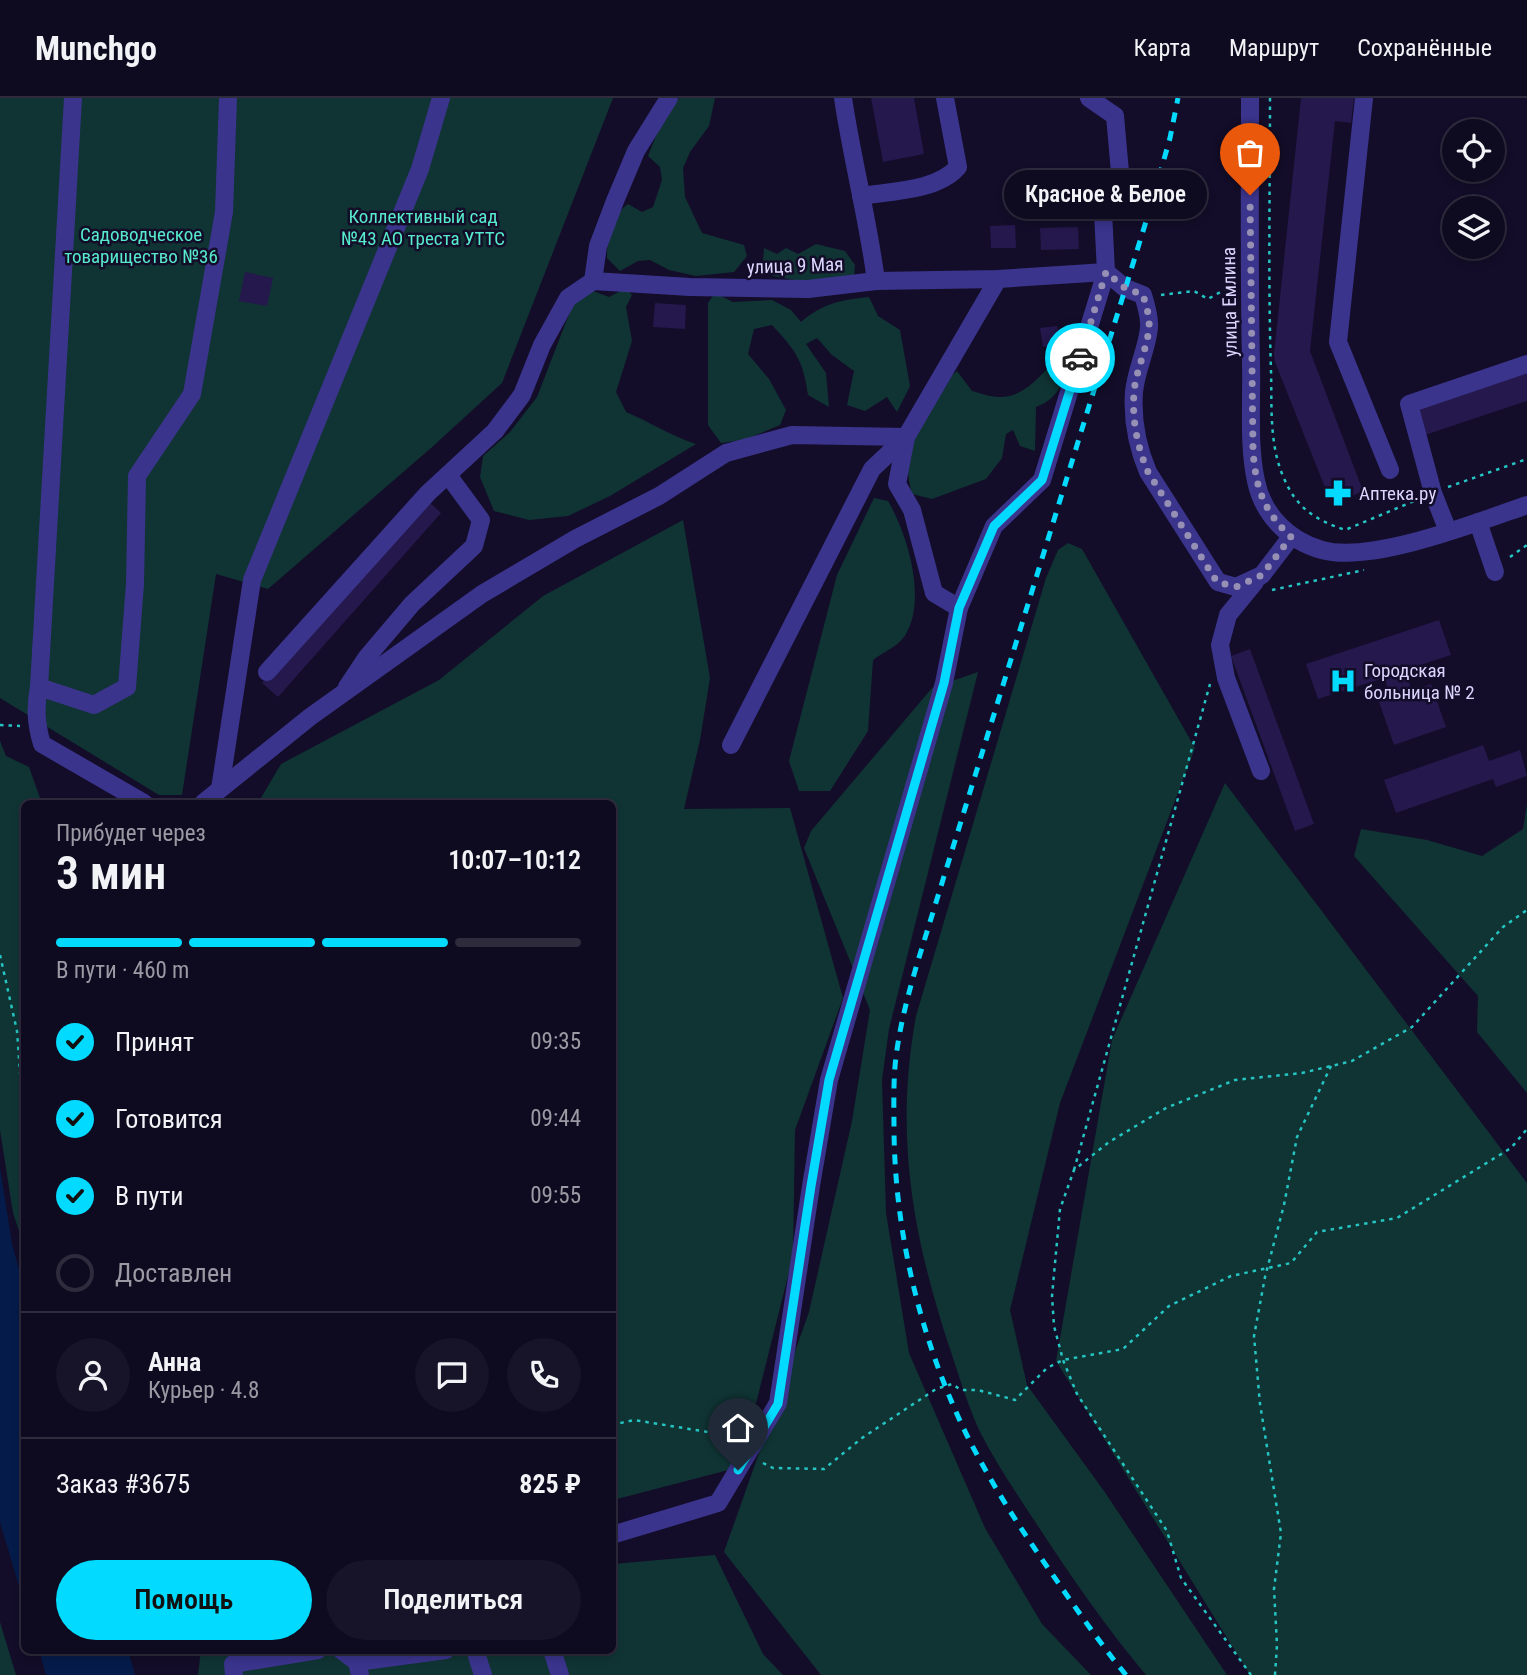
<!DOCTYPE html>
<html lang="ru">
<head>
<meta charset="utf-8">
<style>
  body { margin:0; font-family:"Roboto Condensed",sans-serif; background:#171328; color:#f1f3f6; height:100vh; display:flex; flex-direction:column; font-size:26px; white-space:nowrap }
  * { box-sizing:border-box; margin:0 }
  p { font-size:23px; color:#9b9aa4 }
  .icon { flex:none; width:38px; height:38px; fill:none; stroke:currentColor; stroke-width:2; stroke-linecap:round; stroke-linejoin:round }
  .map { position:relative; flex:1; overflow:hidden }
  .side { position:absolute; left:21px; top:702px; width:595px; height:854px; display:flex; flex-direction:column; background:#0e0a1f; border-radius:10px; box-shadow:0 4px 10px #0003,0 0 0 2px #2e2b3d }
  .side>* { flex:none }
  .controls { position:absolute; left:1442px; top:21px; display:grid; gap:14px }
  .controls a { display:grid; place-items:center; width:63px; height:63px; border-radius:50%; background:#0e0a1f; box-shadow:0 4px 10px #0003,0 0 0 2px #2e2b3d; font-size:35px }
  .pin { position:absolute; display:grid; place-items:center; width:60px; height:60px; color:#fff; margin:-72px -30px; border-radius:50% 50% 50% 0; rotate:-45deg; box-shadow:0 0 7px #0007 }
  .pin .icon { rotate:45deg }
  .courier { position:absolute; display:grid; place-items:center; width:70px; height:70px; margin:-35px; border:5px solid #02dbff; border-radius:50%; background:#fff; color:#222; box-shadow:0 2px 9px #0007 }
  .bubble { position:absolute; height:49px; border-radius:24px; background:#0e0a1f; box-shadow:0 4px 10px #0003,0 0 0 2px #2e2b3d; font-size:23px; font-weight:600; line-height:49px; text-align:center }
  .overview em { font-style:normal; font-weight:600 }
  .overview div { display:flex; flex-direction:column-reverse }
  .overview { display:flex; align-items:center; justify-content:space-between; height:119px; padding:0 35px }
  h1 { font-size:46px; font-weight:600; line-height:52px }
  .bar { display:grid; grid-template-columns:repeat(4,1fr); gap:10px 7px; align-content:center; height:84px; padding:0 35px }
  .bar i { height:9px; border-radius:5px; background:#2e2b3d }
  .bar .selected { background:#02dbff }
  .bar p { grid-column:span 4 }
  .line { display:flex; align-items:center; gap:18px; padding:0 35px; border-top:2px solid #2e2b3d }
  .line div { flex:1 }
  .round { display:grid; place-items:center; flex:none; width:74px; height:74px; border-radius:37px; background:#171328 }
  ol { padding:0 35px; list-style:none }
  li { display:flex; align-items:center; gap:21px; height:77px }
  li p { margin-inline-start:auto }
  li .icon { padding:7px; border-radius:50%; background:#02dbff; color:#111; stroke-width:4 }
  li:last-child { color:#9b9aa4 }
  li i { width:38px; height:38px; border:4px solid #2e2b3d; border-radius:50% }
  .cta { display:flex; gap:14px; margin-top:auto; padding:14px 35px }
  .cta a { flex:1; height:80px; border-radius:42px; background:#02dbff; color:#111; font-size:28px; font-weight:600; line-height:80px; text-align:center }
  .cta a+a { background:#171328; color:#f1f3f6 }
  header { display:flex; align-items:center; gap:42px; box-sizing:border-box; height:98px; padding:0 35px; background:#0e0a1f; border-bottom:2px solid #2e2b3d }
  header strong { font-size:33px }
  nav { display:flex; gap:38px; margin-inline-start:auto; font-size:24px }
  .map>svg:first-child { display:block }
</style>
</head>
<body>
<header>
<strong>Munchgo</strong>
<nav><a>Карта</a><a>Маршрут</a><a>Сохранённые</a></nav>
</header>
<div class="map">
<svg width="1527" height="1577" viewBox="0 0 1527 1577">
  <rect width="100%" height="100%" fill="#130d29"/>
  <g fill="#103434">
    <polygon points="0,0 613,0 502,285 431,350 268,491 216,476 182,697 159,697 0,600"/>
    <path d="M679 0H715L709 28 690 54 683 70 685 99 702 135 744 147 747 158 734 174 696 178 669 172 650 162 638 163 620 173 607 160C607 139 610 119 628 106L642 114 653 109 662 82 660 69 648 58 657 35Z"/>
    <polygon points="816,146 845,153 855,167 854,179 805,184 773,178 763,164 764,150 777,156 786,150 798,156"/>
    <path d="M626 190 632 197 626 209 632 243 616 294 626 314C650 324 671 338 696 346L610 398 568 418 529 422 494 413 480 379 483 358 510 334 537 299 573 206 593 193 609 199Z"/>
    <path d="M715 195 733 204 772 202 791 212 801 224C823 205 841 202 869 199L878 218 900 232 910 288 897 314 887 299 865 313 847 307 854 273 832 257 817 240 806 246 826 275 829 309 808 297C803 262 796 253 772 227L754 231 748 256 769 281 786 312 780 327 744 342 721 345 708 327V205Z"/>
    <path d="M1060 256 1071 259C1065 281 1059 301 1036 309L1035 353 1020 348 1013 332 1006 336 1002 360 986 381 932 401 912 396C898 344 921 325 948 285V281L957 273 972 293C980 295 990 299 999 299 1025 300 1044 274 1060 256Z"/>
    <path d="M874 400 888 403C908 437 928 504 904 539 898 548 882 555 873 562L868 633 830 693H799L789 663 837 477Z"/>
    <polygon points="683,422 710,580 700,642 684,711 790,710 843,900 795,1032 793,1158 740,1369 613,1402 612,705 258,705 281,666 439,582 543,498"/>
    <path d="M1068 445 1082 451 1195 650 1060 1005 1010 1212 1027 1287 1104 1393 1227 1577H1146C1105 1528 1069 1476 1034 1422 1015 1393 995 1364 979 1332 966 1303 957 1271 947 1242 911 1130 895 1034 916 918L1046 480 1058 452Z"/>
    <polygon points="978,574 889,931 882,982 886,1115 909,1255 985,1430 1042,1526 1091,1577 821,1577 724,1454 809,1214 852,1023 870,912 804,750 811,733 932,590"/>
    <polygon points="0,643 6,658 29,669 40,700 40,705 24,705 24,1148 13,1115 0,1032"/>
    <polygon points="1225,685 1527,1085 1527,1577 1250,1577 1056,1263 1112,942"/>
    <polygon points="1527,706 1527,995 1477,934 1478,898 1354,758 1361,731 1427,742 1482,758 1523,731"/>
    <polygon points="715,1457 763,1556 783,1577 198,1577 201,1552 612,1552 613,1466"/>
    <polygon points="0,1524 16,1577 0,1577"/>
  </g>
  <g fill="#051c4a">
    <polygon points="0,1070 12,1146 24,1189 24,1505 0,1424"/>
    <polygon points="39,1552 128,1552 135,1577 46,1577"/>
  </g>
  <g fill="#24184c">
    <polygon points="871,0 914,0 924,56 883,64"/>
    <polygon points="1301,0 1354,0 1351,25 1335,23 1310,253 1363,393 1332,407 1275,264 1274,256"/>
    <polygon points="1032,89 1033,106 1017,106 1017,90"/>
    <polygon points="1015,127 1016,150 991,150 990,128"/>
    <polygon points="1078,129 1079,151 1041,152 1040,130"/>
    <polygon points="245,174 273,180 267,208 239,203"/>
    <polygon points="655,205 686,207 685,231 653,229"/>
    <polygon points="1057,228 1060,247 1043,249 1040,230"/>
    <polygon points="1527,271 1527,303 1425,337 1416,309"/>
    <polygon points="427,402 441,415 278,599 262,585"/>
    <polygon points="1439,522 1451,557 1405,572 1412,593 1431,586 1446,629 1394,647 1379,604 1391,600 1384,580 1318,601 1306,566"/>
    <polygon points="1250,551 1314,726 1295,733 1231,558"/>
    <polygon points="1483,647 1489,663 1520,652 1527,678 1496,689 1493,681 1396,715 1384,682"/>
  </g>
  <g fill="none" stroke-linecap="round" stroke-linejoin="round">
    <g stroke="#24c5c2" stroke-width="2.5" stroke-dasharray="3.5 5" stroke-linecap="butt">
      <path d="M1270 0C1270 91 1268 182 1271 273 1272 308 1269 345 1283 378 1296 410 1314 421 1345 432L1419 401"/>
      <polyline points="1161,197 1194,193 1208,201 1231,188 1232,183"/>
      <polyline points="1448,389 1527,361"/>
      <polyline points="1510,459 1527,447"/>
      <polyline points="1272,492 1364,472"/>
      <polyline points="0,627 20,628"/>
      <polyline points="0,857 17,933 24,1029"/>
      <polyline points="1074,1072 1210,586"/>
      <polyline points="612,1327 634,1322 714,1335 734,1347"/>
      <polyline points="763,1365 773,1370 824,1371 862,1340 936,1291 952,1286 961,1292 978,1292 1015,1302 1047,1270 1063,1262 1123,1251 1169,1208 1231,1178 1291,1165 1317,1134 1397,1120 1511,1050 1527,1031"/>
      <polyline points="1251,1577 1181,1480 1167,1433 1077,1296 1063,1262 1054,1228 1052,1198 1060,1111 1074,1072 1109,1044 1166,1010 1235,982 1302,975 1352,963 1412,929 1503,829 1527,812"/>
      <polyline points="1275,1577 1277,1547 1274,1491 1281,1435 1260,1306 1254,1238 1265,1179 1284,1107 1297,1039 1331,968"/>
    </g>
    <g stroke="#3b348d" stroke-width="18">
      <path d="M73 0 39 589C35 610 36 626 42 646L144 705"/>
      <path d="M843 0C852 61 868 121 876 183"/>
      <path d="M1250 0C1250 89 1249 177 1251 266 1252 303 1248 347 1256 383 1263 417 1289 443 1322 452 1371 466 1478 424 1527 407"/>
      <polyline points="1364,0 1338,244 1390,372"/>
      <path d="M861 98C892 93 937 93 958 69L945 0"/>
      <path d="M593 183 690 189 808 191 876 183 998 181 1106 174 1125 190 1143 197C1146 207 1150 219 1149 230 1147 251 1136 272 1134 294 1132 322 1137 348 1148 374L1218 484 1236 489 1262 477 1291 439"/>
      <polyline points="593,183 598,148 615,103 636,53 669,0"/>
      <polyline points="906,339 897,386 912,412 934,495 959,510"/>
      <polyline points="1478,424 1495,474"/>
      <polyline points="1448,433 1433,395 1409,306 1527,266"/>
      <polyline points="1255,484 1228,517 1220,547 1226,580 1261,673"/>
      <polyline points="267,574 428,395 495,333 522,297 542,247 568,200 593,183"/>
      <polyline points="39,589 94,607 127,589 135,486 137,378 192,296 224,114 228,0"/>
      <polyline points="347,589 367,559 412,506 474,448 481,422 448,377"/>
      <polyline points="731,647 872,371 906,339"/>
      <polyline points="220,691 252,482 420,71 441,0"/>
      <polyline points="203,705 310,619 482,496 575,441 659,398 726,355 792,337 906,339 998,181"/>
      <polyline points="612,1437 718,1405 778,1305 811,1088 829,982 944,585 959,510 994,428 1042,382 1106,174 1103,114 1120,74 1115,18 1089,0"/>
      <polyline points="341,1552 357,1564 360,1577"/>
      <polyline points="478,1552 477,1558 483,1577"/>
      <polyline points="552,1552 560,1577"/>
      <polyline points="357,1564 446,1552"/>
      <polyline points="234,1577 233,1566 318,1552"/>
    </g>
    <path stroke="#02dbff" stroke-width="5" stroke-dasharray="10 9" stroke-linecap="butt" d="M1126 1577C1098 1543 1073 1506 1048 1470 1016 1424 985 1376 961 1325 919 1234 895 1133 894 1033 894 1009 893 983 896 959 900 927 908 897 917 866L1152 104 1170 40 1178 0"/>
  </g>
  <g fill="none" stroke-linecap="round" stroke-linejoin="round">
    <path stroke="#9690b4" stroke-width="7" stroke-dasharray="0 12.6" d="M1080 260 1106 174 1125 190 1143 197C1146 207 1150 219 1149 230 1147 251 1136 272 1134 294 1132 322 1137 348 1148 374L1217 484 1236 489 1262 477 1291 439C1263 412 1256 391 1253 353L1250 97"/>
    <polyline stroke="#02dbff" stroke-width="9" points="738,1372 778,1306 811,1088 829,982 944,585 959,510 994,428 1042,382 1080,260"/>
  </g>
  <defs>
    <g id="pharmacy-bare" transform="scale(2.1)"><path d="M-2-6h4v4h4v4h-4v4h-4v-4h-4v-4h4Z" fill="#02dbff" stroke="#130d29" stroke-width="2.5" paint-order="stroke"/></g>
    <g id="hospital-bare" transform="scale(2.1)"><path d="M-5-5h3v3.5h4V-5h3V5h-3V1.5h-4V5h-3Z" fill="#02dbff" stroke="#130d29" stroke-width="2.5" paint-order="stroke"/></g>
  </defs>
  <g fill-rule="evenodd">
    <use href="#pharmacy-bare" x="1338" y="395"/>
    <use href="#hospital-bare" x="1343" y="583"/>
  </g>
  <g text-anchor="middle" stroke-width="5" stroke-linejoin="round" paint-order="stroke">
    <g font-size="19" fill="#56ebcc" stroke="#130d29">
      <text x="423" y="125">Коллективный сад<tspan x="423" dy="22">№43 АО треста УТТС</tspan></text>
      <text x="141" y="143">Садоводческое<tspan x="141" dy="22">товарищество №36</tspan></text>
    </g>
    <g font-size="19" fill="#dcd6ff" stroke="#130d29">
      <text transform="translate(795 167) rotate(-2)" y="7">улица 9 Мая</text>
      <text transform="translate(1229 204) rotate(-91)" y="7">улица Емлина</text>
    </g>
    <g font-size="19" fill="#dcd6ff" stroke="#130d29" text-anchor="start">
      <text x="1359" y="402">Аптека.ру</text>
      <text x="1364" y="579">Городская<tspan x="1364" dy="22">больница № 2</tspan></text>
    </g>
  </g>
</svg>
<div class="controls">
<a><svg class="icon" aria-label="locate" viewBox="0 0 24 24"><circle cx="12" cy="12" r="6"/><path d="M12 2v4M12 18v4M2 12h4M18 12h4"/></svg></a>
<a><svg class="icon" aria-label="layers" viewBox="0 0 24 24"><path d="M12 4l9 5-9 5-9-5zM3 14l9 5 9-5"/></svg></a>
</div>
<div class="pin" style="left:1250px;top:97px;background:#ea580c"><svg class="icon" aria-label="bag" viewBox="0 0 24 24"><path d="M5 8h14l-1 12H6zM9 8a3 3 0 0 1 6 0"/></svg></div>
<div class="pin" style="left:738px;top:1372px;background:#1f2937"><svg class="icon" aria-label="home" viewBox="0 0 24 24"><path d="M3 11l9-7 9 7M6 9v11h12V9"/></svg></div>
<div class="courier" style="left:1080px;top:260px"><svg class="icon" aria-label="car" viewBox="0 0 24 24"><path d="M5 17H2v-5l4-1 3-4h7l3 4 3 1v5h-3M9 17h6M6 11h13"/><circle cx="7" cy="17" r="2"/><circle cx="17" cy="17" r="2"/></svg></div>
<div class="bubble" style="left:1004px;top:72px;width:203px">Красное &amp; Белое</div>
<section class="side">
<div class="overview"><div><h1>3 мин</h1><p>Прибудет через</p></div><em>10:07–10:12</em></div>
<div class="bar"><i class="selected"></i><i class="selected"></i><i class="selected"></i><i></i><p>В пути · 460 m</p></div>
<ol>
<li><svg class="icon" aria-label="check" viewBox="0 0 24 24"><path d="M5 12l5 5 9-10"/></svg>Принят<p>09:35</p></li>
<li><svg class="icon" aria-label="check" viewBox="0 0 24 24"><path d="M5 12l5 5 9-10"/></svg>Готовится<p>09:44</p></li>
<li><svg class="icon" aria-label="check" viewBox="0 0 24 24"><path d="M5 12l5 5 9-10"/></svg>В пути<p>09:55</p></li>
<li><i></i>Доставлен</li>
</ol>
<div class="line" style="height:126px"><a class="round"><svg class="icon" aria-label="person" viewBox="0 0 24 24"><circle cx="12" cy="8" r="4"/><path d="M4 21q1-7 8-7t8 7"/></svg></a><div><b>Анна</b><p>Курьер · 4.8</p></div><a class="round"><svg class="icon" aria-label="chat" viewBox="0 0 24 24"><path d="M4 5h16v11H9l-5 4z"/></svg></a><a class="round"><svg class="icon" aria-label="phone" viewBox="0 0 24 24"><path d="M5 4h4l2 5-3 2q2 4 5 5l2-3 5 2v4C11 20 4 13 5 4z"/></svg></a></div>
<div class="line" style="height:91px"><div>Заказ #3675</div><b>825 ₽</b></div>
<div class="cta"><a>Помощь</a><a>Поделиться</a></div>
</section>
</div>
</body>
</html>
